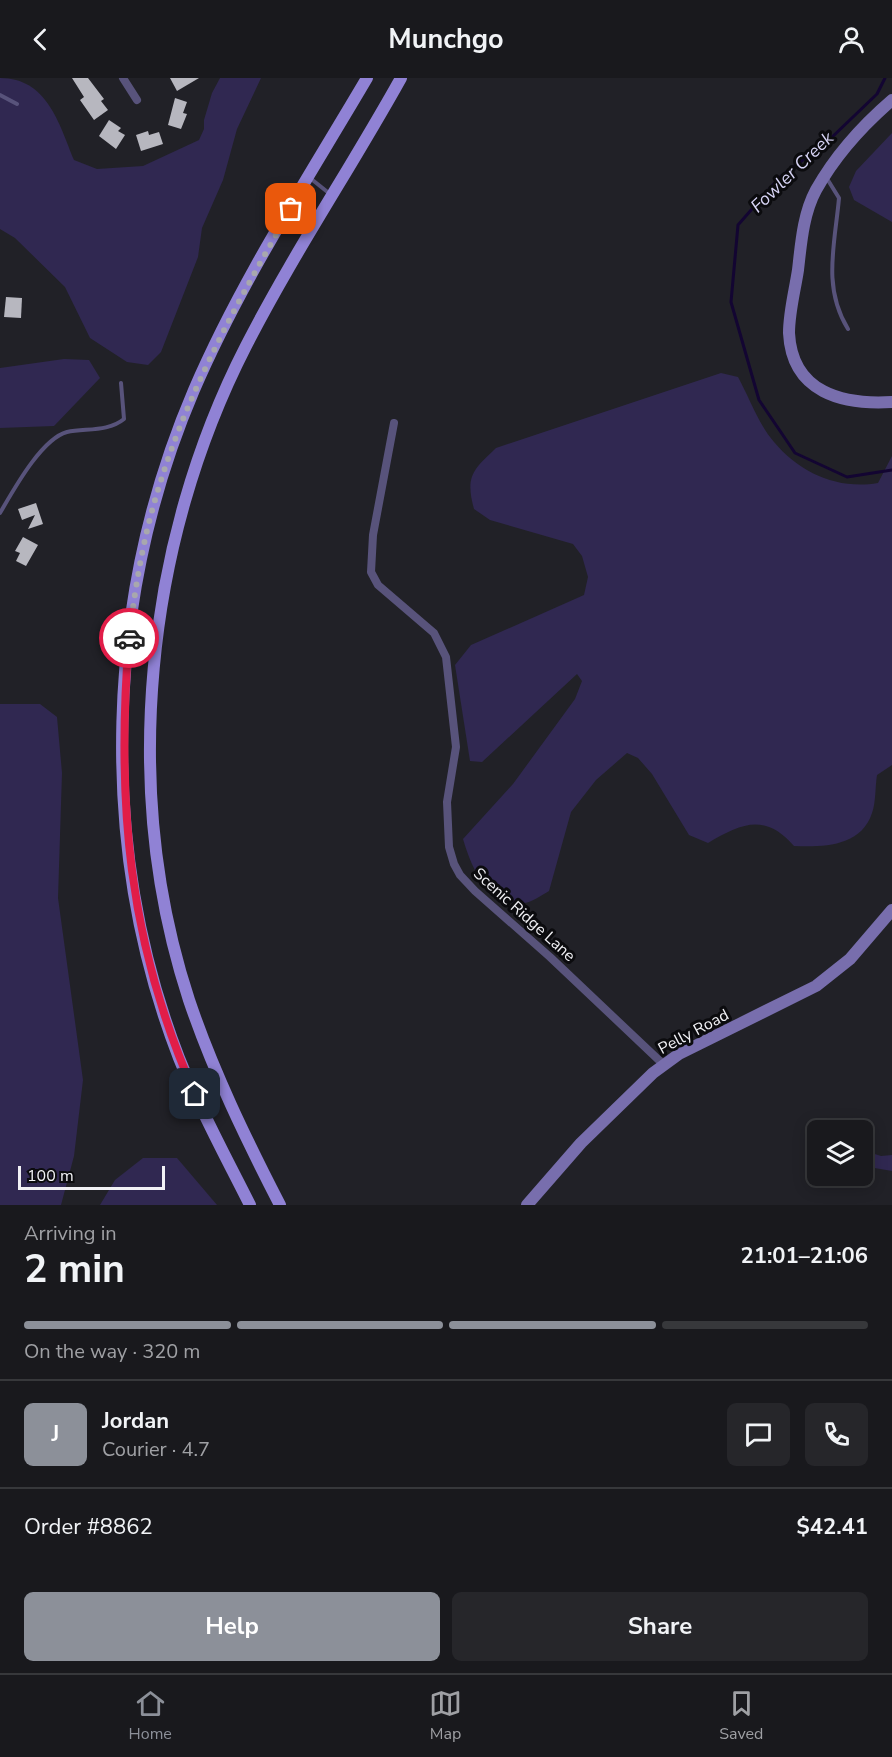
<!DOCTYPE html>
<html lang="en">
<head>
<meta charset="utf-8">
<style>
  body { margin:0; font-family:"Nunito Sans",sans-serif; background:#26262a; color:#f1f3f6; height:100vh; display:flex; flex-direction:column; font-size:22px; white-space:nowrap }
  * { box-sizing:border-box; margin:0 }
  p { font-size:20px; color:#9fa0a4 }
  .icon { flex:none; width:33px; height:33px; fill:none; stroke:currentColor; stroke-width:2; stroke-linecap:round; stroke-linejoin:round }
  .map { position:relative; height:1127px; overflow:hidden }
  .panel { display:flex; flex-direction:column; background:#19191d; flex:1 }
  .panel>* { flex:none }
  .fabs { position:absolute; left:807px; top:1042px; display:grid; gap:12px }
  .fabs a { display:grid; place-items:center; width:66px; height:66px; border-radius:9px; background:#19191d; box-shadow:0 3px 15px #0003,0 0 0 2px #37383b; font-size:30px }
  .scale { position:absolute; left:18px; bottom:15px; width:147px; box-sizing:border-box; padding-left:6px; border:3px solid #f1f1f5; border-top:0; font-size:16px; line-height:21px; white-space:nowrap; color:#f1f1f5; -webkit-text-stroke:4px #0b0b0e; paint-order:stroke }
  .pin { position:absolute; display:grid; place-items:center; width:51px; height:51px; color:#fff; margin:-26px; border-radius:12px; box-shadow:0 3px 9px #0006 }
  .courier { position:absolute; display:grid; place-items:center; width:60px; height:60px; margin:-30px; border:4px solid #e11d48; border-radius:50%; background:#fff; color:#222; box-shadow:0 2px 8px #0007 }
  .overview em { font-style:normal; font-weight:700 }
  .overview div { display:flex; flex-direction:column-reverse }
  .overview { display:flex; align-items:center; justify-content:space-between; height:102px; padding:0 24px }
  h1 { font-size:39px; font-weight:700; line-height:45px }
  .bar { display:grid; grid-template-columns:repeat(4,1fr); gap:9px 6px; align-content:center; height:72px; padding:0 24px }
  .bar i { height:8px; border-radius:4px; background:#37383b }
  .bar .on { background:#8c9099 }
  .bar p { grid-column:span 4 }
  .line { display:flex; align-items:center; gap:15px; padding:0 24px; border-top:2px solid #37383b }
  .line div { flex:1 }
  .round { display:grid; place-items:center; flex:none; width:63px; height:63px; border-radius:9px; background:#26262a }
  .primary-button { display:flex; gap:12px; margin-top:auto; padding:12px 24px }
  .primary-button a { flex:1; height:69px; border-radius:9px; background:#8c9099; color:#fff; font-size:24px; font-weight:700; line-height:69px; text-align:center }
  .primary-button a+a { background:#26262a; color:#f1f3f6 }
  header { display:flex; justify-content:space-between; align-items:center; height:78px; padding:0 24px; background:#19191d; font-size:27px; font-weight:700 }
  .dock { display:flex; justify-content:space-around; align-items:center; height:84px; border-top:2px solid #37383b; background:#19191d; font-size:16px; color:#9fa0a4 }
  .dock a { display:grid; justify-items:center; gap:3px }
  .dock .on { color:#8c9099 }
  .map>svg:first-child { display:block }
</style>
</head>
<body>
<header><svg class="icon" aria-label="back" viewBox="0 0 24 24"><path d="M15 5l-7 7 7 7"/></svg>Munchgo<svg class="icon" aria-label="person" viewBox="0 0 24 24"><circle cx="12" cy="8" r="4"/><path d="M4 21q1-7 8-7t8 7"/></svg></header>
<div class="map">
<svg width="892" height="1127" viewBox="0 0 892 1127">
  <rect width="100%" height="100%" fill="#212127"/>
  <g fill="#302851">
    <path d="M0 0C47 0 59 45 74 82L97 91 143 88 199 62 204 51V42L212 15 220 0H261L237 51 223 102 202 150 198 179 161 274 148 287 127 284 90 260 65 209 15 160 0 151Z"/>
    <polygon points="892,55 892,144 854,122 849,109 856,93"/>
    <polygon points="64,281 89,282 100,300 54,348 0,350 0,290"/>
    <path d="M721 295 738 299C749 319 759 347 774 364 800 395 838 412 878 405L892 378V687L877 697C875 709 876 724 872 735 861 769 823 769 794 768 765 735 742 745 708 765L689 757 652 696 638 680 627 675 596 702 571 734 549 813C542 817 531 825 523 825 487 829 471 788 463 761L513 706 575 621 582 603 577 596 482 684 470 683 455 587 471 567 584 517 588 499 582 478 573 466 490 442 474 431C465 398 473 392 496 370Z"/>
    <polygon points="0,626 40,626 57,639 62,695 58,820 83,1002 74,1078 61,1127 0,1127"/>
    <polygon points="862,1072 881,1078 892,1077 892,1093 863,1088"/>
    <polygon points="143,1080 177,1080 217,1127 100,1127 115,1102"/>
  </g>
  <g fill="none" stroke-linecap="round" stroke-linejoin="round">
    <polyline stroke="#130532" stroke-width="3" points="885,0 877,16 829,62 779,100 738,147 731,224 759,322 795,375 847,399 892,392"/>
  </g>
  <g fill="#b7b7bf">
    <polygon points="72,0 88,0 104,21 101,23 108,32 94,42 80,22 84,19"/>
    <polygon points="170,0 199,0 177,13"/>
    <polygon points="175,20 187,24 183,35 187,36 181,51 168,47"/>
    <polygon points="109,42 121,50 118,53 125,57 116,71 99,58"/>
    <polygon points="148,53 149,57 159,54 163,66 141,73 136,57"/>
    <polygon points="6,219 22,220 21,240 4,239"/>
    <polygon points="36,425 43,446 28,451 35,437 22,442 18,431"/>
    <polygon points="23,459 38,467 26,488 16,483 20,475 15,473"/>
  </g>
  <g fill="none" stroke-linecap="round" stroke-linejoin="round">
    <g stroke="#58537b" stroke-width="4">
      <polyline points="0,17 17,26"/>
      <path d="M826 99 839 120C835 166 822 209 848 251"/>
      <polyline points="310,100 330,116"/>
      <path d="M0 435C13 413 41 361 67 354 86 350 108 354 124 341L121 305"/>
    </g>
    <g stroke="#58537b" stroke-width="8">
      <polyline points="123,0 137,22"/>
      <polyline points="394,345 373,457 371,494 378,507 434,555 446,579 456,669 447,724 449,769 454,786 460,797 475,813 550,879 663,986"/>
    </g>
    <g stroke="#786ead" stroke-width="12">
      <path d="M892 22C863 47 835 78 816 112 803 136 801 166 798 192 795 212 789 234 789 255 792 315 843 327 892 324"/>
      <polyline points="527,1127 581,1065 653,995 679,976 816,908 850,881 892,832"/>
    </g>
    <g stroke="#9082d5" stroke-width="12">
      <path d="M250 1127C226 1079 199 1030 179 980 97 768 105 520 194 312 241 203 307 102 367 0"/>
      <path d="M280 1127C246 1061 213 993 189 922 120 711 145 465 246 268 293 176 351 90 401 0"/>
    </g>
  </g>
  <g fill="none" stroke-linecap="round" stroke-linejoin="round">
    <path stroke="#a8a8ad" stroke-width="6" stroke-dasharray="0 10.8" d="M129 560C135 511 143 460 158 412 188 312 239 221 291 131"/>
    <path stroke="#e11d48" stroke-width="8" d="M129 560C116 722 128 866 195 1016"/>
  </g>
  <g text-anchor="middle" stroke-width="6" stroke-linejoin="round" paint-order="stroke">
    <g font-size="16" fill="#f1f1f5" stroke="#0b0b0e">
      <text transform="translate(525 836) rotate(42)" y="6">Scenic Ridge Lane</text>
      <text transform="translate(693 953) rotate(-28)" y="6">Pelly Road</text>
    </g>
    <g font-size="18" font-style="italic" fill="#d7d4f5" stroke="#0b0b0e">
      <text transform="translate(792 94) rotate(-44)" y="6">Fowler Creek</text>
    </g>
  </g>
</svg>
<div class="fabs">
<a><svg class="icon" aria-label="layers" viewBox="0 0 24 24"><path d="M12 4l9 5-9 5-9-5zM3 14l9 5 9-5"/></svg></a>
</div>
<div class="scale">100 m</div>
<div class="pin" style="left:291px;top:131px;background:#ea580c"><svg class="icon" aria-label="bag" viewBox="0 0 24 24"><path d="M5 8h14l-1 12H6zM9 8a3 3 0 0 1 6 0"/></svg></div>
<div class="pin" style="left:195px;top:1016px;background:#1f2937"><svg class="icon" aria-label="home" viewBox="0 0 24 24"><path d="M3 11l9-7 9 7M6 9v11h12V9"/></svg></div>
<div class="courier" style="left:129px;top:560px"><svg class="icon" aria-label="car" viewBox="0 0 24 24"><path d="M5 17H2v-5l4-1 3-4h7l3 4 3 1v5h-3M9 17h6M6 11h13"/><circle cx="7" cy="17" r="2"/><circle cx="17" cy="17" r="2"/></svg></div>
</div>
<section class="panel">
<div class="overview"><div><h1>2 min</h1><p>Arriving in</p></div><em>21:01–21:06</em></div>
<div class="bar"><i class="on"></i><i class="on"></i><i class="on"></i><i></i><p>On the way · 320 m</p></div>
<div class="line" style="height:108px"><b class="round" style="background:#8c9099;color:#fff">J</b><div><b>Jordan</b><p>Courier · 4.7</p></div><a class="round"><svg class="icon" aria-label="chat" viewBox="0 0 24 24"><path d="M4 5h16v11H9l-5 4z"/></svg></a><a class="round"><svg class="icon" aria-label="phone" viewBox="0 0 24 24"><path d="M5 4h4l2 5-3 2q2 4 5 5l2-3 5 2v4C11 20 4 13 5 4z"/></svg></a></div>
<div class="line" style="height:78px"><div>Order #8862</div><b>$42.41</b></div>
<div class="primary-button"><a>Help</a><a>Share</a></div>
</section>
<nav class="dock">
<a class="on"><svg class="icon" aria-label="home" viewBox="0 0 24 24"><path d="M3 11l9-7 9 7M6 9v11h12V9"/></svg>Home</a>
<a><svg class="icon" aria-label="map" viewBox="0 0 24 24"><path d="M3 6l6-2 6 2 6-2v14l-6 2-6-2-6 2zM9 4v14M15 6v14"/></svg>Map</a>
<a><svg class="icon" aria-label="saved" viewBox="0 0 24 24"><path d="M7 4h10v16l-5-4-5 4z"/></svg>Saved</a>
</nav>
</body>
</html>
